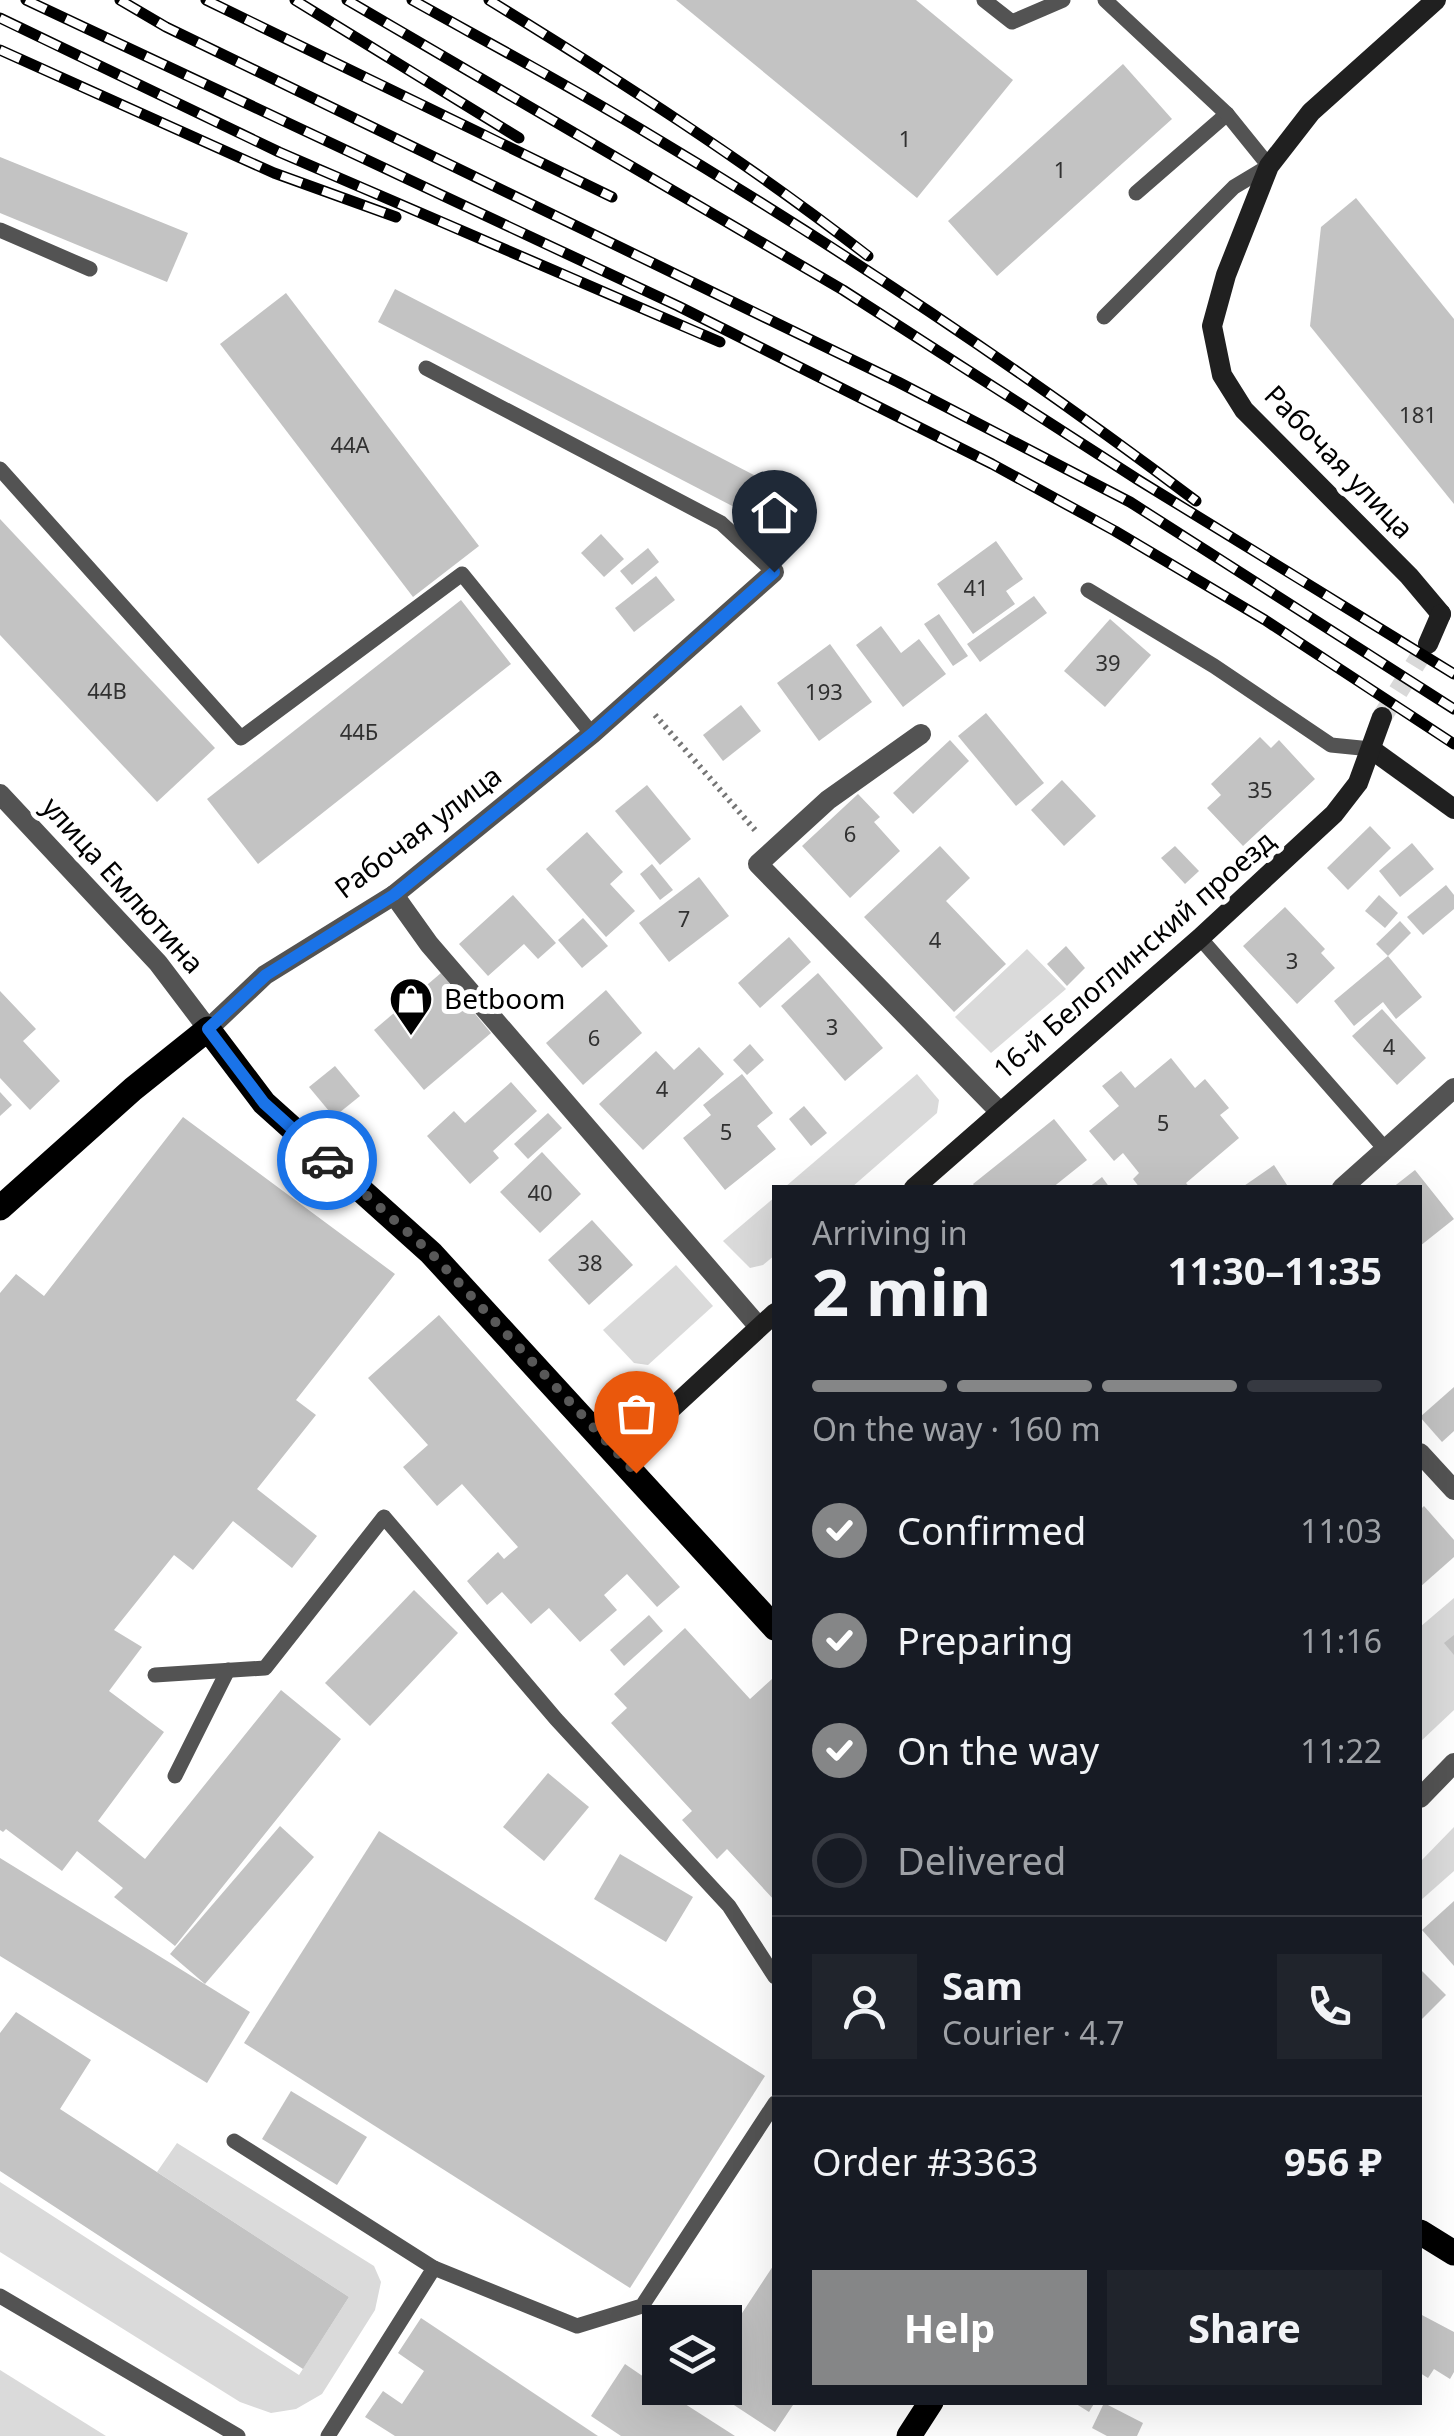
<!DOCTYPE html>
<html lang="en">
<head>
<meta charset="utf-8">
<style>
  body { margin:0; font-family:"Noto Sans",sans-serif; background:#20242c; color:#f1f3f6; height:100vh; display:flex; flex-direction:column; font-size:38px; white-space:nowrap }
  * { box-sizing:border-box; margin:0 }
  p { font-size:32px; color:#9ea1a6 }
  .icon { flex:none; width:55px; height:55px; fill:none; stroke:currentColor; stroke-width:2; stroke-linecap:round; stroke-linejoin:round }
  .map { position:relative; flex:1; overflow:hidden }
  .sheet { position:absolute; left:772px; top:1185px; width:650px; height:1220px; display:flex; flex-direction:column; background:#171b24; border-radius:0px; box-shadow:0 10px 40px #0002 }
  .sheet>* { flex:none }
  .tools { position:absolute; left:642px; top:2305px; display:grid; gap:20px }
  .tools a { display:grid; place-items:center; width:100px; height:100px; border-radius:0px; background:#171b24; box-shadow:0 10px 40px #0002; font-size:50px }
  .pin { position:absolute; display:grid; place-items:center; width:85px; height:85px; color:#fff; margin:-102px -42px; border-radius:50% 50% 50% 0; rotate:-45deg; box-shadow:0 0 10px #0007 }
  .pin .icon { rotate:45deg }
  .courier { position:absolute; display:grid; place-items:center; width:100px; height:100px; margin:-50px; border:8px solid #1a73e8; border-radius:50%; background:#fff; color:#222; box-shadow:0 2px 12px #0007 }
  .headline em { font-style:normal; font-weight:700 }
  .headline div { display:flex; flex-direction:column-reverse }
  .headline { display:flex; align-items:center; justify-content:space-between; height:170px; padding:0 40px }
  h1 { font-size:65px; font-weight:700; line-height:75px }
  .bar { display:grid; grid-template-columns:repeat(4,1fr); gap:15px 10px; align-content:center; height:120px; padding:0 40px }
  .bar i { height:12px; border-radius:8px; background:#363941 }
  .bar .active { background:#858687 }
  .bar p { grid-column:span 4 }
  .line { display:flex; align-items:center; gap:25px; padding:0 40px; border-top:2px solid #363941 }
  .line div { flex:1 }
  .round { display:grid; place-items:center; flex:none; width:105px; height:105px; border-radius:0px; background:#20242c }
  ol { padding:0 40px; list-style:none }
  li { display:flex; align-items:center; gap:30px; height:110px }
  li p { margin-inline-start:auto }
  li .icon { padding:10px; border-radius:50%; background:#858687; color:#fff; stroke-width:4 }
  li:last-child { color:#9ea1a6 }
  li i { width:55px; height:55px; border:5px solid #363941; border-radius:50% }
  .cta { display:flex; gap:20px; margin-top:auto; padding:20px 40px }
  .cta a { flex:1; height:115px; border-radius:0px; background:#858687; color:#fff; font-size:40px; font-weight:700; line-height:115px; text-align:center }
  .cta a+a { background:#20242c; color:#f1f3f6 }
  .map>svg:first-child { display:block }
</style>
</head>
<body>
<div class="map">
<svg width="1454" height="2436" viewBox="0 0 1454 2436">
  <rect width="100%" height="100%" fill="#fff"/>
  <g fill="#dadada">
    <polygon points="1027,949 1066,989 991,1053 955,1017"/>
    <polygon points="917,1074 939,1100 937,1113 852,1187 785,1187"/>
    <polygon points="775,1197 775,1255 763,1265 750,1268 723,1241"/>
    <polygon points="676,1265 713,1306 648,1365 634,1363 603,1330"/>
    <polygon points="1454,1598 1454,1710 1420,1742 1420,1627"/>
    <polygon points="1454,1827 1454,1871 1420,1901 1420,1862"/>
    <polygon points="177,2143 374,2266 381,2282 375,2310 322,2394 296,2409 271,2413 240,2402 0,2252 0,2182 299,2375 349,2297 157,2172"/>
    <polygon points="0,2370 106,2436 0,2436"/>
  </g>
  <g fill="#c3c3c3">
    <polygon points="676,0 916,0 1013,80 917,198"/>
    <polygon points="1123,64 1172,119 997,276 948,221"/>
    <polygon points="0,157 188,233 167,282 0,213"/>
    <polygon points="1356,198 1454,319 1454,504 1310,326 1321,227"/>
    <polygon points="395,289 783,490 765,523 378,322"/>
    <polygon points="286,293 479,546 413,597 220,344"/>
    <polygon points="0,519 215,748 157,802 0,635"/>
    <polygon points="601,534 624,559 604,577 581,553"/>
    <polygon points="996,541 1023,579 1006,591 1015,604 973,634 937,584"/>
    <polygon points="648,548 659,562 632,585 620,571"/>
    <polygon points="656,576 675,600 634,632 615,608"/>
    <polygon points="1034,596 1047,613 980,662 967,644"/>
    <polygon points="461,600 511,664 258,864 207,799"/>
    <polygon points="939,614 968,656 953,666 924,624"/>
    <polygon points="1110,619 1151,655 1105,707 1064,671"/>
    <polygon points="881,626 901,653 919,639 946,674 903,707 856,645"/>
    <polygon points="830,644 872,702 819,741 777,683"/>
    <polygon points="741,705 761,731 723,761 703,735"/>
    <polygon points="986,713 1044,783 1016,806 958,736"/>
    <polygon points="1260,737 1271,748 1279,740 1315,779 1243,846 1207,808 1221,795 1211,784"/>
    <polygon points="950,740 969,761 913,814 893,793"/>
    <polygon points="1062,780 1096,816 1064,846 1031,810"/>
    <polygon points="647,785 691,839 660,865 615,811"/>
    <polygon points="858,794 880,817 874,822 900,851 850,898 802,846"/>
    <polygon points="1370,826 1391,848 1348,890 1327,868"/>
    <polygon points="587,832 623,872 610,884 635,911 606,937 546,869"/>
    <polygon points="1412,843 1434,869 1400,897 1379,871"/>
    <polygon points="940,846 970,878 946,901 1006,964 954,1012 864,917"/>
    <polygon points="1175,846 1199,871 1185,884 1161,858"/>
    <polygon points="652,864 673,890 660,900 640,874"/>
    <polygon points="699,877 729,916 669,962 639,923"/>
    <polygon points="1446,885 1454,895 1454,909 1423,935 1407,917"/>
    <polygon points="513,895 556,943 538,959 524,944 488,976 459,944"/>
    <polygon points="1379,895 1398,913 1385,928 1365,911"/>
    <polygon points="1285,907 1325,949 1321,953 1335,968 1297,1004 1243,946"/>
    <polygon points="583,918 608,946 582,968 558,940"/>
    <polygon points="1400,921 1411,933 1388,956 1376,944"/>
    <polygon points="789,937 811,962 760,1008 738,983"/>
    <polygon points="1066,946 1085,968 1067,986 1047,964"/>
    <polygon points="1388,956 1422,997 1396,1019 1383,1002 1354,1026 1334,1001"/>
    <polygon points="441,973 491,1033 424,1090 374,1030"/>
    <polygon points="818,973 883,1048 845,1081 781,1006"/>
    <polygon points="606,990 642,1033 583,1085 546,1043"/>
    <polygon points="0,991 36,1029 23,1041 60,1081 30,1110 0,1078"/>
    <polygon points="1382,1009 1426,1058 1397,1085 1352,1036"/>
    <polygon points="750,1044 764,1060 747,1075 733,1060"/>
    <polygon points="699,1047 724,1074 643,1150 599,1104 656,1051 674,1070"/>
    <polygon points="1171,1058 1195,1088 1205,1079 1229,1108 1220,1115 1239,1138 1186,1183 1190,1188 1140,1188 1133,1179 1139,1173 1123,1153 1114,1161 1089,1131 1119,1106 1102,1086 1121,1071 1135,1088"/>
    <polygon points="335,1066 360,1096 334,1117 309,1087"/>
    <polygon points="742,1074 773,1113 757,1126 776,1149 725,1190 683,1138 711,1115 703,1105"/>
    <polygon points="511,1082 537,1111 493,1151 499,1158 470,1184 427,1136 454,1111 465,1123"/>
    <polygon points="0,1092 12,1105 0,1116"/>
    <polygon points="804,1106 827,1133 811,1146 789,1119"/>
    <polygon points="548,1113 562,1128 528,1159 514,1144"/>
    <polygon points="183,1117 395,1274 296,1400 316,1415 257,1489 317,1536 292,1568 233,1521 193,1570 174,1555 114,1630 142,1647 109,1691 164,1732 98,1821 145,1859 281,1690 341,1739 175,1946 114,1897 123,1888 77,1851 62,1871 6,1829 3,1832 0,1830 0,1293 16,1274 44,1296"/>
    <polygon points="1054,1119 1087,1160 1052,1188 976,1188 973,1184"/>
    <polygon points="542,1152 581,1194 540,1233 500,1192"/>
    <polygon points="1274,1165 1289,1188 1241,1188"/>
    <polygon points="1415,1170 1454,1219 1420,1246 1420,1188 1392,1188"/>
    <polygon points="1102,1177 1110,1188 1088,1188"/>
    <polygon points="592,1220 633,1265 589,1305 548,1260"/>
    <polygon points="439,1315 680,1587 657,1607 627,1574 604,1595 617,1610 580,1642 549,1608 531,1624 502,1592 487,1605 467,1581 498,1552 504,1559 518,1547 462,1484 437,1506 403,1467 428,1445 368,1378"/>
    <polygon points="1454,1387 1454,1431 1442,1442 1420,1417"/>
    <polygon points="1424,1506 1454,1540 1454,1557 1420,1587 1420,1510"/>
    <polygon points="414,1590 458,1633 370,1726 325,1683"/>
    <polygon points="649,1615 663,1631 624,1666 610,1650"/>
    <polygon points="685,1628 750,1699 772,1679 775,1682 775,1901 727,1849 717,1859 682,1820 692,1811 611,1723 627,1708 614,1694"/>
    <polygon points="1454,1635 1454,1655 1444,1643"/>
    <polygon points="548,1773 589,1807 544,1861 503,1827"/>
    <polygon points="280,1826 314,1857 205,1984 170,1954"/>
    <polygon points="379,1831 765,2076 630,2288 244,2043"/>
    <polygon points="620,1854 693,1897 666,1942 594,1899"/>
    <polygon points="0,1858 250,2012 207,2083 0,1956"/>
    <polygon points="1454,1901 1454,1966 1422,1930"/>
    <polygon points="1420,1969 1446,1995 1420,2021"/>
    <polygon points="16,2012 91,2060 60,2109 349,2297 303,2369 0,2171 0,2033"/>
    <polygon points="291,2091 367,2137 337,2185 262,2139"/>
    <polygon points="775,2263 775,2402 795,2402 775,2432 708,2388 725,2388 725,2339"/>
    <polygon points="1420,2314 1454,2332 1454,2372 1450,2379 1434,2369 1428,2378 1420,2373"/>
    <polygon points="421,2318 598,2436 395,2436 365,2417 383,2391 402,2404 424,2371 398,2353"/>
    <polygon points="625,2364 660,2388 735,2436 621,2436 591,2416"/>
    <polygon points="1073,2402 1095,2402 1089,2412"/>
    <polygon points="1104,2403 1143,2423 1137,2436 1107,2436 1092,2428"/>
  </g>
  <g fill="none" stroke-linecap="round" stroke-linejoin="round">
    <polyline stroke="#d9d9d9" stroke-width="20" stroke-dasharray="20 10" stroke-linecap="butt" points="1382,717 1428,644"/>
    <polyline stroke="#757575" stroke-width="6" stroke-dasharray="2.5 5" stroke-linecap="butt" points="655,715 755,830"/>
    <g stroke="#535353" stroke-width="15">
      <polyline points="984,0 1012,22 1063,0"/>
      <polyline points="1136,193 1227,114"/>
      <polyline points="0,230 90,269"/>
      <polyline points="1104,317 1234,187 1269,166 1227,114 1105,0"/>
      <polyline points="426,368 721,523 774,572"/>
      <polyline points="0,469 241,738 462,574 592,734"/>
      <polyline points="1088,590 1214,666 1331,745 1371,749"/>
      <polyline points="1200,938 1386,1150"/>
      <polyline points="155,1675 265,1668 384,1517 556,1719 729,1906 775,1977"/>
      <polyline points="175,1776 228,1670"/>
      <polyline points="234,2141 434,2268 328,2436"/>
      <polyline points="434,2268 577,2326 642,2306 775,2103"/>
      <polyline points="0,2296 238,2436"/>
    </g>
    <g stroke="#535353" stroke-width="20">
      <polyline points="921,734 828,800 758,864 999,1111"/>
      <polyline points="0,794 158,963 208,1029 265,975 394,895 592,734 774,572"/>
      <polyline points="394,895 429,944 759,1327"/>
      <polyline points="1342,1188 1454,1088"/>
      <polyline points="1420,1453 1454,1490"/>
      <polyline points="1420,1798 1454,1763"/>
    </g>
    <g stroke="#202020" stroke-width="20">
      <polyline points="1436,0 1311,112 1269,166 1226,275 1212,326 1222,375 1244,410 1409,576 1441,614"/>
      <polyline points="1428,644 1441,614"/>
      <polyline points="1371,749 1454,809"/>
      <polyline points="914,1188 1200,938 1334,814 1358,783 1382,717"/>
      <polyline points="620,1456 775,1313"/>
    </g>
    <g stroke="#000" stroke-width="25">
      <polyline points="0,1208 133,1089 208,1029 264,1103 431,1253 775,1628"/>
      <polyline points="1420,2232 1454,2253"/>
      <polyline points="909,2436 931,2402"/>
    </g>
    <g stroke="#000" stroke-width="11">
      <g id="rail">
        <polyline points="26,0 678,306 992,464 1115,531 1265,620 1454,744"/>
        <polyline points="120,0 166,27 898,382 1130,502 1454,709"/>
        <polyline points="206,0 612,197"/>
        <polyline points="295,0 519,138"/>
        <polyline points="347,0 843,290 1140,481 1454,674"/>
        <path d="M412 0C489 43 567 85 642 130 833 244 1018 367 1196 501"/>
        <path d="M489 0C619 80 747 162 868 256"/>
        <polyline points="0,18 279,152 720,342"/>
        <polyline points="0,50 274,173 396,217"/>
      </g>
    </g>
    <use href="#rail" stroke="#fff" stroke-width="8" stroke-dasharray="22" stroke-linecap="butt"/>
  </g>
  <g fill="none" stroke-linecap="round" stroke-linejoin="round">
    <polyline stroke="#595959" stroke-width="10" stroke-dasharray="0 18" points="327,1160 431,1253 636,1473"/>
    <polyline stroke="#1a73e8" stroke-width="12" points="327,1160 264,1103 208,1029 266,975 394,895 592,734 774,572"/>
  </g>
  <defs>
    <g id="shop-pin" transform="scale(2.25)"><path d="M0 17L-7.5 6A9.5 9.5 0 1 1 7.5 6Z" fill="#000" stroke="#fff"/><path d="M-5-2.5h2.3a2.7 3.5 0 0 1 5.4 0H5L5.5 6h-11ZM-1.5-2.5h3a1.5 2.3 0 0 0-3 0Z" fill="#fff"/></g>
  </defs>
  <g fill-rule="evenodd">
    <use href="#shop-pin" x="411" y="999"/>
  </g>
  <g text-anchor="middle" stroke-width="10" stroke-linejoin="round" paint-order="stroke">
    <g font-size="22" fill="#313131">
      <text x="905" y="147">1</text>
      <text x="1060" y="178">1</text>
      <text x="1418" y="423">181</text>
      <text x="350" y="453">44А</text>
      <text x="976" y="596">41</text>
      <text x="1108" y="671">39</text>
      <text x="107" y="699">44В</text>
      <text x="824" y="700">193</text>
      <text x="359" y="740">44Б</text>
      <text x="1260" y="798">35</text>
      <text x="850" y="842">6</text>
      <text x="684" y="927">7</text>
      <text x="935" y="948">4</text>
      <text x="1292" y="969">3</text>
      <text x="832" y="1035">3</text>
      <text x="594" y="1046">6</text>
      <text x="1389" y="1055">4</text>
      <text x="662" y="1097">4</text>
      <text x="1163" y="1131">5</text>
      <text x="726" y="1140">5</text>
      <text x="540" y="1201">40</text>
      <text x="590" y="1271">38</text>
    </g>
    <g font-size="28" fill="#000" stroke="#fff">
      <text transform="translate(1339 462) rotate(46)" y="10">Рабочая улица</text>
      <text transform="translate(418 832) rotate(-37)" y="10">Рабочая улица</text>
      <text transform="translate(123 885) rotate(48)" y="10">улица Емлютина</text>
      <text transform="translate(1134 955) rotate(-41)" y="10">16-й Белоглинский проезд</text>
    </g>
    <g font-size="28" fill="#000" stroke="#fff" text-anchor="start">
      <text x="444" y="1009">Betboom</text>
    </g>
  </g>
</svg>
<div class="tools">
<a><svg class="icon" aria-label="layers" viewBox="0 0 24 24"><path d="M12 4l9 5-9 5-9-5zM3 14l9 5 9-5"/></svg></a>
</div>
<div class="pin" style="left:636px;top:1473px;background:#ea580c"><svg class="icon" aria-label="bag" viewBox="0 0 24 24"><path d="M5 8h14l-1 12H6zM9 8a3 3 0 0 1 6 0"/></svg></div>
<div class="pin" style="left:774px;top:572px;background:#1f2937"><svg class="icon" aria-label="home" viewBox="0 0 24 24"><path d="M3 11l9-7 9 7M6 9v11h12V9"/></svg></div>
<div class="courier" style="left:327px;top:1160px"><svg class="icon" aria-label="car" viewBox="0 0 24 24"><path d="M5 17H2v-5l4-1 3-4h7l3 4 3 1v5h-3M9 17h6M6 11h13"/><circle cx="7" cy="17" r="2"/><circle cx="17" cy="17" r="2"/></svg></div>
<section class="sheet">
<div class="headline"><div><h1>2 min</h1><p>Arriving in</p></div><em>11:30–11:35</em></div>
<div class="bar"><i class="active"></i><i class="active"></i><i class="active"></i><i></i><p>On the way · 160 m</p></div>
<ol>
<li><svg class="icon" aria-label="check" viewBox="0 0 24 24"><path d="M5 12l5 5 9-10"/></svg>Confirmed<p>11:03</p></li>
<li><svg class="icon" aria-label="check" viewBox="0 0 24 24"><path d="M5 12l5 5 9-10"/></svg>Preparing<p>11:16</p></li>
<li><svg class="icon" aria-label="check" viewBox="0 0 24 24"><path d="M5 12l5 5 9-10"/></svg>On the way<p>11:22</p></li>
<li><i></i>Delivered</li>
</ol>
<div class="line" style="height:180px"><a class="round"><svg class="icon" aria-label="person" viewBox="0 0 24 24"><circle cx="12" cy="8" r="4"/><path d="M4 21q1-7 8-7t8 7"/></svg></a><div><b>Sam</b><p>Courier · 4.7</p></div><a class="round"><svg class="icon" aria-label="phone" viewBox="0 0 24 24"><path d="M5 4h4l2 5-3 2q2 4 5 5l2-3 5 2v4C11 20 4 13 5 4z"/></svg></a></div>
<div class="line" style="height:130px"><div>Order #3363</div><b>956 ₽</b></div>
<div class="cta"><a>Help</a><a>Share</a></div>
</section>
</div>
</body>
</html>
